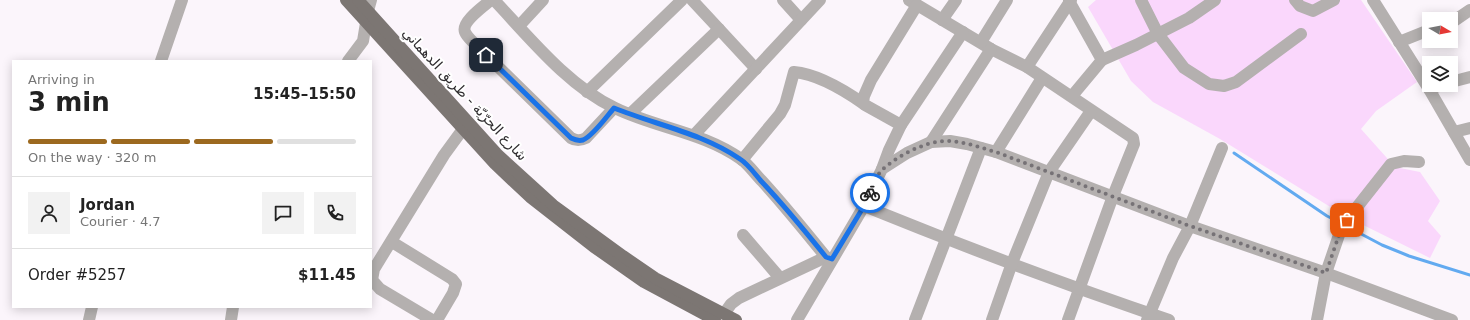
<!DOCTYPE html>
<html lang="en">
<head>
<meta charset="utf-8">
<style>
  body { margin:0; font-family:"DejaVu Sans",Vazirmatn,sans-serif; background:#f2f2f2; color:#222; height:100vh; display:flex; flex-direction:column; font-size:15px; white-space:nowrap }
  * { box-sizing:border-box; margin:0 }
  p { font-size:13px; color:#767676 }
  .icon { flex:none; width:22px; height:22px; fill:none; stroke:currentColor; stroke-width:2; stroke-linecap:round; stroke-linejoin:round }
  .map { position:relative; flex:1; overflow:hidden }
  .drawer { position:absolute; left:12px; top:60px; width:360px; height:248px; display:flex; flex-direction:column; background:#fff; border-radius:0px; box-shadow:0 2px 10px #0003 }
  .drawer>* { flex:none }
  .needle { width:26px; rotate:100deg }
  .tools { position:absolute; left:1422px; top:12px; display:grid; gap:8px }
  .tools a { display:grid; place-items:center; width:36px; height:36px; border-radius:0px; background:#fff; box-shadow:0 2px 10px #0003; font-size:20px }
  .pin { position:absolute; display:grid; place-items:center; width:34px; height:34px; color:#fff; margin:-17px; border-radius:8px; box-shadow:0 2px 6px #0006 }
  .courier { position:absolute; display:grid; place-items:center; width:40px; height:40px; margin:-20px; border:3px solid #1a73e8; border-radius:50%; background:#fff; color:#222; box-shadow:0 1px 5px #0007 }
  .overview em { font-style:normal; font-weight:700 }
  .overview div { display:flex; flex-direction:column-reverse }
  .overview { display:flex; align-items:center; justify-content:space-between; height:68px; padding:0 16px }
  h1 { font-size:26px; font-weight:700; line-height:30px }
  .bar { display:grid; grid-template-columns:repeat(4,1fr); gap:6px 4px; align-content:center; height:48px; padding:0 16px }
  .bar i { height:5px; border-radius:3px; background:#e0e0e0 }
  .bar .active { background:#9c691f }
  .bar p { grid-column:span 4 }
  .line { display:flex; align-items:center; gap:10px; padding:0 16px; border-top:1px solid #e0e0e0 }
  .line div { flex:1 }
  .round { display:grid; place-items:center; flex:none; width:42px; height:42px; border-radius:0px; background:#f2f2f2 }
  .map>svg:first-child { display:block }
</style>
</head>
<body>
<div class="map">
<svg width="1470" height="320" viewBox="0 0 1470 320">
  <rect width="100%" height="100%" fill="#fbf5fb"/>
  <polygon fill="#fad7fc" points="1096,0 1361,0 1417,82 1376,111 1361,129 1395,167 1420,172 1440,201 1428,221 1441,236 1430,258 1345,216 1220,139 1153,102 1131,81 1088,7"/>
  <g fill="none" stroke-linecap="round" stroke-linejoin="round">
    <g stroke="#62aaf0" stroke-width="3">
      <polyline points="1234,153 1327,216 1343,224"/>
      <polyline points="1348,227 1382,245 1409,256 1470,275"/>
    </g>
    <g stroke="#b4b0af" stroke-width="12">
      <path d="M491 0C484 6 461 22 465 32 467 37 472 41 476 45L571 138C576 141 580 141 586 138L614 108"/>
      <path d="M494 0C529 37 568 86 615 108 656 128 703 132 741 159 749 165 755 174 762 181 784 205 805 231 826 257L832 259"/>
      <polyline points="692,0 719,29"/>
      <polyline points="783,0 801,20"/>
      <polyline points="909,0 991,49 1027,67 1133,138 1134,144 1113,196 1068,320"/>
      <polyline points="1141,0 1158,34 1184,68 1209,84 1224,86 1236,82 1301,34"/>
      <polyline points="1295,0 1300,6 1313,11 1334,0"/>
      <polyline points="1373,0 1429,89 1470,160"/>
      <polyline points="1069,1 1102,60 1072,96"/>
      <polyline points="942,20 956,0"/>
      <polyline points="1451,23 1470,10"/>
      <polyline points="519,26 543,0"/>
      <polyline points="981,42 1007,0"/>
      <polyline points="1399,42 1429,30"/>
      <polyline points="1102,60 1136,45 1189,18 1215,0"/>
      <polyline points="161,61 182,0"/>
      <polyline points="348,61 363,41 368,11 371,0"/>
      <polyline points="1027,67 1071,0"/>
      <polyline points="1451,82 1470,77"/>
      <polyline points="1429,89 1442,85"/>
      <polyline points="587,92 682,0"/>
      <polyline points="630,114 719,29 756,69"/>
      <polyline points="901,125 963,32"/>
      <polyline points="1454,132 1470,128"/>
      <polyline points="694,135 820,0"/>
      <polyline points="931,142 991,49"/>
      <polyline points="996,152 1042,78"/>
      <path d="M742 160 780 114 785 105 794 72C818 74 844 90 864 104"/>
      <polyline points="882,169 889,150 901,125 865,105 863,103 864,96 871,80 917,5"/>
      <path d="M864 206C965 247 1066 285 1169 320"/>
      <polyline points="743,235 780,278"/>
      <polyline points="392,242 452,279 456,284 453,293 437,320"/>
      <polyline points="724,314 731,304 739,298 826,257"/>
      <polyline points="89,320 92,307"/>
      <polyline points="231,320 233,307"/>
      <polyline points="432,320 380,289 372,280 374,269 444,155 463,129"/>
      <polyline points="797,320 864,206 882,169 907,153 931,142 950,141 967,144 996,152 1190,226 1326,273 1452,320"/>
      <polyline points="915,320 981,148"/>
      <polyline points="992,320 1012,263 1049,172 1091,111"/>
      <polyline points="1147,320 1173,258 1190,226 1222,148"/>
      <polyline points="1317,320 1326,273 1340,232 1350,216 1391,164 1404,161 1419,162"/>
    </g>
    <g stroke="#7c7673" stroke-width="12">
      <polyline points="346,0 495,164 530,197 594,247 644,282 715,320"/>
      <polyline points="358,0 498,155 553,205 623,256 655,278 736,320"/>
    </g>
  </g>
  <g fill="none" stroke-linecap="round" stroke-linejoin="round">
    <path stroke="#767276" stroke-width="4" stroke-dasharray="0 7.2" d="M870 193C873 185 877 174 883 169 900 154 928 140 950 141 966 142 981 148 996 152L1190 226 1326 273 1340 232 1347 220"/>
    <path stroke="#1a73e8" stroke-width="5" d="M486 55 571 138C575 140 579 141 583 140 593 136 607 116 614 108 656 125 702 133 740 159 748 164 755 174 761 181 784 205 805 231 826 257L832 259 864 206 870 193"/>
  </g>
  <g text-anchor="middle" stroke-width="4" stroke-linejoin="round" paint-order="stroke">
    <g font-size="14" fill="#2f2c2f" stroke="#fff">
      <text transform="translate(465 94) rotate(47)" y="5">شارع الحرّيّة - طريق الدهماني</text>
    </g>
  </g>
</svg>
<div class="tools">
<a><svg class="needle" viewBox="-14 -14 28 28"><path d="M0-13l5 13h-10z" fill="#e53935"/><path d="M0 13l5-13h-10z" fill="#767676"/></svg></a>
<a><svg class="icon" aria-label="layers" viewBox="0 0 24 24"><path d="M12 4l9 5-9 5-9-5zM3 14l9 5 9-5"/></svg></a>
</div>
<div class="pin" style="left:1347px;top:220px;background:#ea580c"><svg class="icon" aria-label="bag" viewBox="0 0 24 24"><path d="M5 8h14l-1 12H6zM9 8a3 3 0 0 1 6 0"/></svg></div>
<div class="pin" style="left:486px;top:55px;background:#1f2937"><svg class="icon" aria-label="home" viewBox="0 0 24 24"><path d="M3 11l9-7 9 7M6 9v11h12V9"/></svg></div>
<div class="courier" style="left:870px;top:193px"><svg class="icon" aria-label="bike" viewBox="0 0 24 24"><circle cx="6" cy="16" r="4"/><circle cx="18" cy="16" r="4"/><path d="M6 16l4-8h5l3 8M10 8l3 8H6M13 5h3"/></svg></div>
<section class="drawer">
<div class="overview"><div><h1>3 min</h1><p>Arriving in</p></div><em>15:45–15:50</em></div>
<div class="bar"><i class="active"></i><i class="active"></i><i class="active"></i><i></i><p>On the way · 320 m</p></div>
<div class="line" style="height:72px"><a class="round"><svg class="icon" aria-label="person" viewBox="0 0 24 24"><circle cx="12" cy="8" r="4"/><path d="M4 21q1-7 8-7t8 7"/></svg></a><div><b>Jordan</b><p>Courier · 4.7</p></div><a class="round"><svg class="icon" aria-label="chat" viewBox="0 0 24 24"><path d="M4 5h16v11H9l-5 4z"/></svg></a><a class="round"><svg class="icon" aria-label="phone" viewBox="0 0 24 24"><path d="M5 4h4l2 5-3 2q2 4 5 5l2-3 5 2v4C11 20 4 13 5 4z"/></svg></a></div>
<div class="line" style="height:52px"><div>Order #5257</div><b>$11.45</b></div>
</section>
</div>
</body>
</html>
